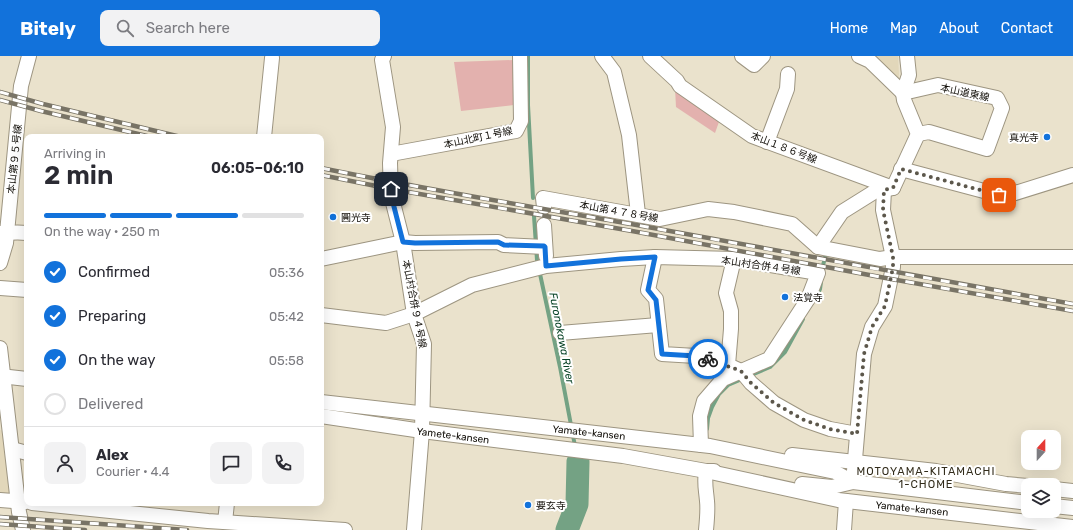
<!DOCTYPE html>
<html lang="en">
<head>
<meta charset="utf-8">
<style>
  body { margin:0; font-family:Rubik,"Noto Sans JP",sans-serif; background:#f2f2f3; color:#2b2b33; height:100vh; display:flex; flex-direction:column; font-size:15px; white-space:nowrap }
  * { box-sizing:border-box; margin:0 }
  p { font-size:13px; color:#7c7c81 }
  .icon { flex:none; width:22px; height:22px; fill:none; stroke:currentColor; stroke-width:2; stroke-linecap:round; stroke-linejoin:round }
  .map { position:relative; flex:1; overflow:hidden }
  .details { position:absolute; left:24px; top:78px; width:300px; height:372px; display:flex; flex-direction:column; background:#fff; border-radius:8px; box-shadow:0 4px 16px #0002 }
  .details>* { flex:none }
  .needle { width:26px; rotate:21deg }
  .fabs { position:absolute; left:1021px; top:374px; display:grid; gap:8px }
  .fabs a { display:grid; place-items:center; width:40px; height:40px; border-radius:8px; background:#fff; box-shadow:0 4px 16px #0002; font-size:20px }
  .pin { position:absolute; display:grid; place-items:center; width:34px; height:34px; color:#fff; margin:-17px; border-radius:8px; box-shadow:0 2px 6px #0006 }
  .courier { position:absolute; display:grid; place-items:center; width:40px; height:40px; margin:-20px; border:3px solid #1272db; border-radius:50%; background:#fff; color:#222; box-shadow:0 1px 5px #0007 }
  .overview em { font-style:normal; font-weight:600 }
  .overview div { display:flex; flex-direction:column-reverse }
  .overview { display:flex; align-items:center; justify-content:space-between; height:68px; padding:0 20px }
  h1 { font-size:26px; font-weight:600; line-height:30px }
  .bar { display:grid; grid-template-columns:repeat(4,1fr); gap:6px 4px; align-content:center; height:48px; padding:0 20px }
  .bar i { height:5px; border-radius:3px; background:#e1e1e2 }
  .bar .selected { background:#1272db }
  .bar p { grid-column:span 4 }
  .line { display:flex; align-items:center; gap:10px; padding:0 20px; border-top:1px solid #e1e1e2 }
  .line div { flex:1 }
  .round { display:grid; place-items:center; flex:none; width:42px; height:42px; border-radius:8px; background:#f2f2f3 }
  ol { padding:0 20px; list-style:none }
  li { display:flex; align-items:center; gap:12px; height:44px }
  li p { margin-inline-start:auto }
  li .icon { padding:4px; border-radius:50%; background:#1272db; color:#fff; stroke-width:4 }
  li:last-child { color:#7c7c81 }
  li i { width:22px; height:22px; border:2px solid #e1e1e2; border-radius:50% }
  header { display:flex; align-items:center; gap:24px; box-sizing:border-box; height:56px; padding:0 20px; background:#1272db; color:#fff }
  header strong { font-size:19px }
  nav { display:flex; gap:22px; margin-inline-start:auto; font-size:14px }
  .search { width:280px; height:36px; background:#f2f2f3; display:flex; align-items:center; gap:10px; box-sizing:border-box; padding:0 14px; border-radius:8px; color:#7c7c81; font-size:15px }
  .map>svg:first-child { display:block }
</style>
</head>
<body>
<header>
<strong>Bitely</strong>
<div class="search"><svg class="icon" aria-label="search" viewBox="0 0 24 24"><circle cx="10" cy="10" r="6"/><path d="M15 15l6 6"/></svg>Search here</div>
<nav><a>Home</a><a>Map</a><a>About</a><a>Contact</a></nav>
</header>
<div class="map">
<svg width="1073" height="474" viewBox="0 0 1073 474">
  <rect width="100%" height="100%" fill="#eae2cc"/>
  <g fill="#e2d7ba">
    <polygon points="877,0 898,0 899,18 898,27 875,2"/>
    <polygon points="0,374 3,375 11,435 6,440 0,439"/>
  </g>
  <g fill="#e3b1ae">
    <polygon points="513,4 514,49 461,55 454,6"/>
    <polygon points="675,32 720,63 715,77 676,51"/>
  </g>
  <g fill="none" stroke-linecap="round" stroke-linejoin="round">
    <g stroke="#74a284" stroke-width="4">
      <polyline points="528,0 528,49 533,142"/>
      <polyline points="534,160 537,204 560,311 578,406"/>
      <polyline points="821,217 827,194"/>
      <polyline points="816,241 820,233 821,226"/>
      <polyline points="707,373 708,362 712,351 719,338 728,329 770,311 785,296 803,263"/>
    </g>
    <polyline stroke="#74a284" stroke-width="23" points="567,474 577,448 578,406"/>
    <g stroke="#9d9581" stroke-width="16">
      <g id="minor">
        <polyline points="384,0 382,4 393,71 390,107 391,139 403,186 414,258 424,288 422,375 414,474"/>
        <polyline points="602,0 614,16 629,79 638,158"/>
        <polyline points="650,0 677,25 680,30 752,80 893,132"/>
        <polyline points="742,0 754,9 763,0"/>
        <polyline points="859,0 870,5 903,37 938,29 997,42 1002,52 987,93 929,76 918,78"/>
        <polyline points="264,81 272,2"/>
        <polyline points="767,86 787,33 788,18"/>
        <polyline points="391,98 516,75 521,65 520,0"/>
        <polyline points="901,113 999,139 1012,138 1073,119"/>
        <polyline points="544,151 543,142 660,163 708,153 734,156 792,168 818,191 880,203 893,201 1073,201"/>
        <polyline points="544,169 546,200"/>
        <path d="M0 177C9 177 18 176 27 177"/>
        <polyline points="818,191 842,156 874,136 884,134 893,132 918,78 904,44 903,37 909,19 907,0"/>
        <polyline points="655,201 648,234 656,243 662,298 696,300 728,309"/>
        <polyline points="321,203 403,186 415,187 498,186 504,189 545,191"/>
        <polyline points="734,203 726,237 731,255 731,273 728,309 741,315 751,327 774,347 804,364 830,373 857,378"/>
        <polyline points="0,207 6,187 21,30 29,0"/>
        <polyline points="0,232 27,234"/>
        <polyline points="321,259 386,267 414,258 472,229 546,210 621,203 655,201 734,203 818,217 808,243 769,303 723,323 704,345 700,360 701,389"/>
        <polyline points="560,277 658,269"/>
        <polyline points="0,292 19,456 23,474"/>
        <polyline points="0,320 27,323"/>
        <polyline points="321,346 710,390 835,416 853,426 1028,447"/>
        <polyline points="321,360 422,375 623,400 706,415 838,444 1073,471"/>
        <polyline points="12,393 27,397"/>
        <polyline points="792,399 936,415 1006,428 1028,430"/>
        <polyline points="854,415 864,298 872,271 885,250 893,211 893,201 883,154 884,134"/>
        <polyline points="802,428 832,431 853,426"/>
        <polyline points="1054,433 1073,435"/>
        <polyline points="0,444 26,446"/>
        <polyline points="32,447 208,465 345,474"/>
        <polyline points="1054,450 1073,452"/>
        <polyline points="225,466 227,447"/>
        <path d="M706 474C707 464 708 454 707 445 706 433 704 427 706 415H714"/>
        <polyline points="844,474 846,445"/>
      </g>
    </g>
    <use href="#minor" stroke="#fff" stroke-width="14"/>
    <g stroke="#797466" stroke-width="4.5">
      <g id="rail">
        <polyline points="0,36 43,48 181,81"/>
        <polyline points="0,44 41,55 151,81"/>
        <path d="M321 112C424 133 527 150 631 168 778 195 925 222 1073 248"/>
        <polyline points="321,119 391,133 632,175 891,223 1073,255"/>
        <polyline points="0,461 187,474"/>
        <polyline points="0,468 85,474"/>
      </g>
    </g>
    <use href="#rail" stroke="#fff" stroke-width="3" stroke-dasharray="9" stroke-linecap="butt"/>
  </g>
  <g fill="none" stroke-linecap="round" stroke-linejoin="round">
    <polyline stroke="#5c574b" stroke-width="4" stroke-dasharray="0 7.2" points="708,303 741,315 751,327 774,347 804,364 830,373 857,378 864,298 872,271 885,250 893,211 893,201 883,154 884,134 893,132 901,113 999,139"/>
    <polyline stroke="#1272db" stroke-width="5" points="391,133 391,139 403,186 415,187 498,186 504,189 544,190 545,191 546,210 621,203 655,201 648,234 656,244 662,298 696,300 708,303"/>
  </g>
  <g fill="#1272db" stroke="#fff" stroke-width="1.5">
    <circle cx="1047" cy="81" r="4"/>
    <circle cx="333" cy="161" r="4"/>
    <circle cx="785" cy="241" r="4"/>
    <circle cx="528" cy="449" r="4"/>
  </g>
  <g text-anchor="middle" stroke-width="4" stroke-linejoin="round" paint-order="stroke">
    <g font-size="10" fill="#0f0c06" stroke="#fff">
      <text transform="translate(965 36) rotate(12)" y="4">本山道東線</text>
      <text transform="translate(478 81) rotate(-12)" y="4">本山北町１号線</text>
      <text transform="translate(784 91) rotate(21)" y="4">本山１８６号線</text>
      <text transform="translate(14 103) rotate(-84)" y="4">本山第９５号線</text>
      <text transform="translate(619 155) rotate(10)" y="4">本山第４７８号線</text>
      <text transform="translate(761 209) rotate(8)" y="4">本山村合併４号線</text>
      <text transform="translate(415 248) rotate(79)" y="4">本山村合併９４号線</text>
      <text transform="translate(589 376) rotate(6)" y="4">Yamate-kansen</text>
      <text transform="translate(453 379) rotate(7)" y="4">Yamete-kansen</text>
      <text transform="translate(912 452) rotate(6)" y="4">Yamate-kansen</text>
    </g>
    <g font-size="10" fill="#0f0c06" stroke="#fff" text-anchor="start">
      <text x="1039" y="85" text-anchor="end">真光寺</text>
      <text x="341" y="165">圓光寺</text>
      <text x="793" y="245">法覚寺</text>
      <text x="536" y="453">要玄寺</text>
    </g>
    <g font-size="11" font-style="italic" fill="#084326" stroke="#fff">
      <text transform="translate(562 282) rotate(79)" y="4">Furonokawa River</text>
    </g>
    <g font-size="11" letter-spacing="1" fill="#312b1a" stroke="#fff">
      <text x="926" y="419">MOTOYAMA-KITAMACHI<tspan x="926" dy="13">1-CHOME</tspan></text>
    </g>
  </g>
</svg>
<div class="fabs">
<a><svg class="needle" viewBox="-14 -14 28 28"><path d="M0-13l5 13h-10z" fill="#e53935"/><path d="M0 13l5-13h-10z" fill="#7c7c81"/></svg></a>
<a><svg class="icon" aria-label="layers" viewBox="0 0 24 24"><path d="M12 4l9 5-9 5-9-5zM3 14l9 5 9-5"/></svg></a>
</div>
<div class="pin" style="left:999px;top:139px;background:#ea580c"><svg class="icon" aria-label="bag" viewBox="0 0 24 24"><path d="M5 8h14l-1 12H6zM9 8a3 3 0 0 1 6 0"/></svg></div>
<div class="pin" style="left:391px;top:133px;background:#1f2937"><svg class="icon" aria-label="home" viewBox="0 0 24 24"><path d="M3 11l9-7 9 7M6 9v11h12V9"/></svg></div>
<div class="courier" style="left:708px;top:303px"><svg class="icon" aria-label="bike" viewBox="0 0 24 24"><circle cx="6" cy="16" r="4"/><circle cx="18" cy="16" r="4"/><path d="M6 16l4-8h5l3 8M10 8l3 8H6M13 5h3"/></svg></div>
<section class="details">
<div class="overview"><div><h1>2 min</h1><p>Arriving in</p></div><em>06:05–06:10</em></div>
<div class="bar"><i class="selected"></i><i class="selected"></i><i class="selected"></i><i></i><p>On the way · 250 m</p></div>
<ol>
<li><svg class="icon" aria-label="check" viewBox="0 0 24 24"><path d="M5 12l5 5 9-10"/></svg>Confirmed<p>05:36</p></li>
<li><svg class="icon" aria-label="check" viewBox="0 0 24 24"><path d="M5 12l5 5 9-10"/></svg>Preparing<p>05:42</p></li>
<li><svg class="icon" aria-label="check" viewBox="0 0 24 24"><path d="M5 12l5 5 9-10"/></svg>On the way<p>05:58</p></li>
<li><i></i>Delivered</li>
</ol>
<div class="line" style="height:72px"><a class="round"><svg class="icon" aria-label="person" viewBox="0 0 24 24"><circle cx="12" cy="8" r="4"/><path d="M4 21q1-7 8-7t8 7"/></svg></a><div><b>Alex</b><p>Courier · 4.4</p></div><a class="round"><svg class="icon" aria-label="chat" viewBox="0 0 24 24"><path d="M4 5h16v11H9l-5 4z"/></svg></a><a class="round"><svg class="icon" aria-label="phone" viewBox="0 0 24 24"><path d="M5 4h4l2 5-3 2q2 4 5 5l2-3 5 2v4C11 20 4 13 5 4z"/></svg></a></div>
</section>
</div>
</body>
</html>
